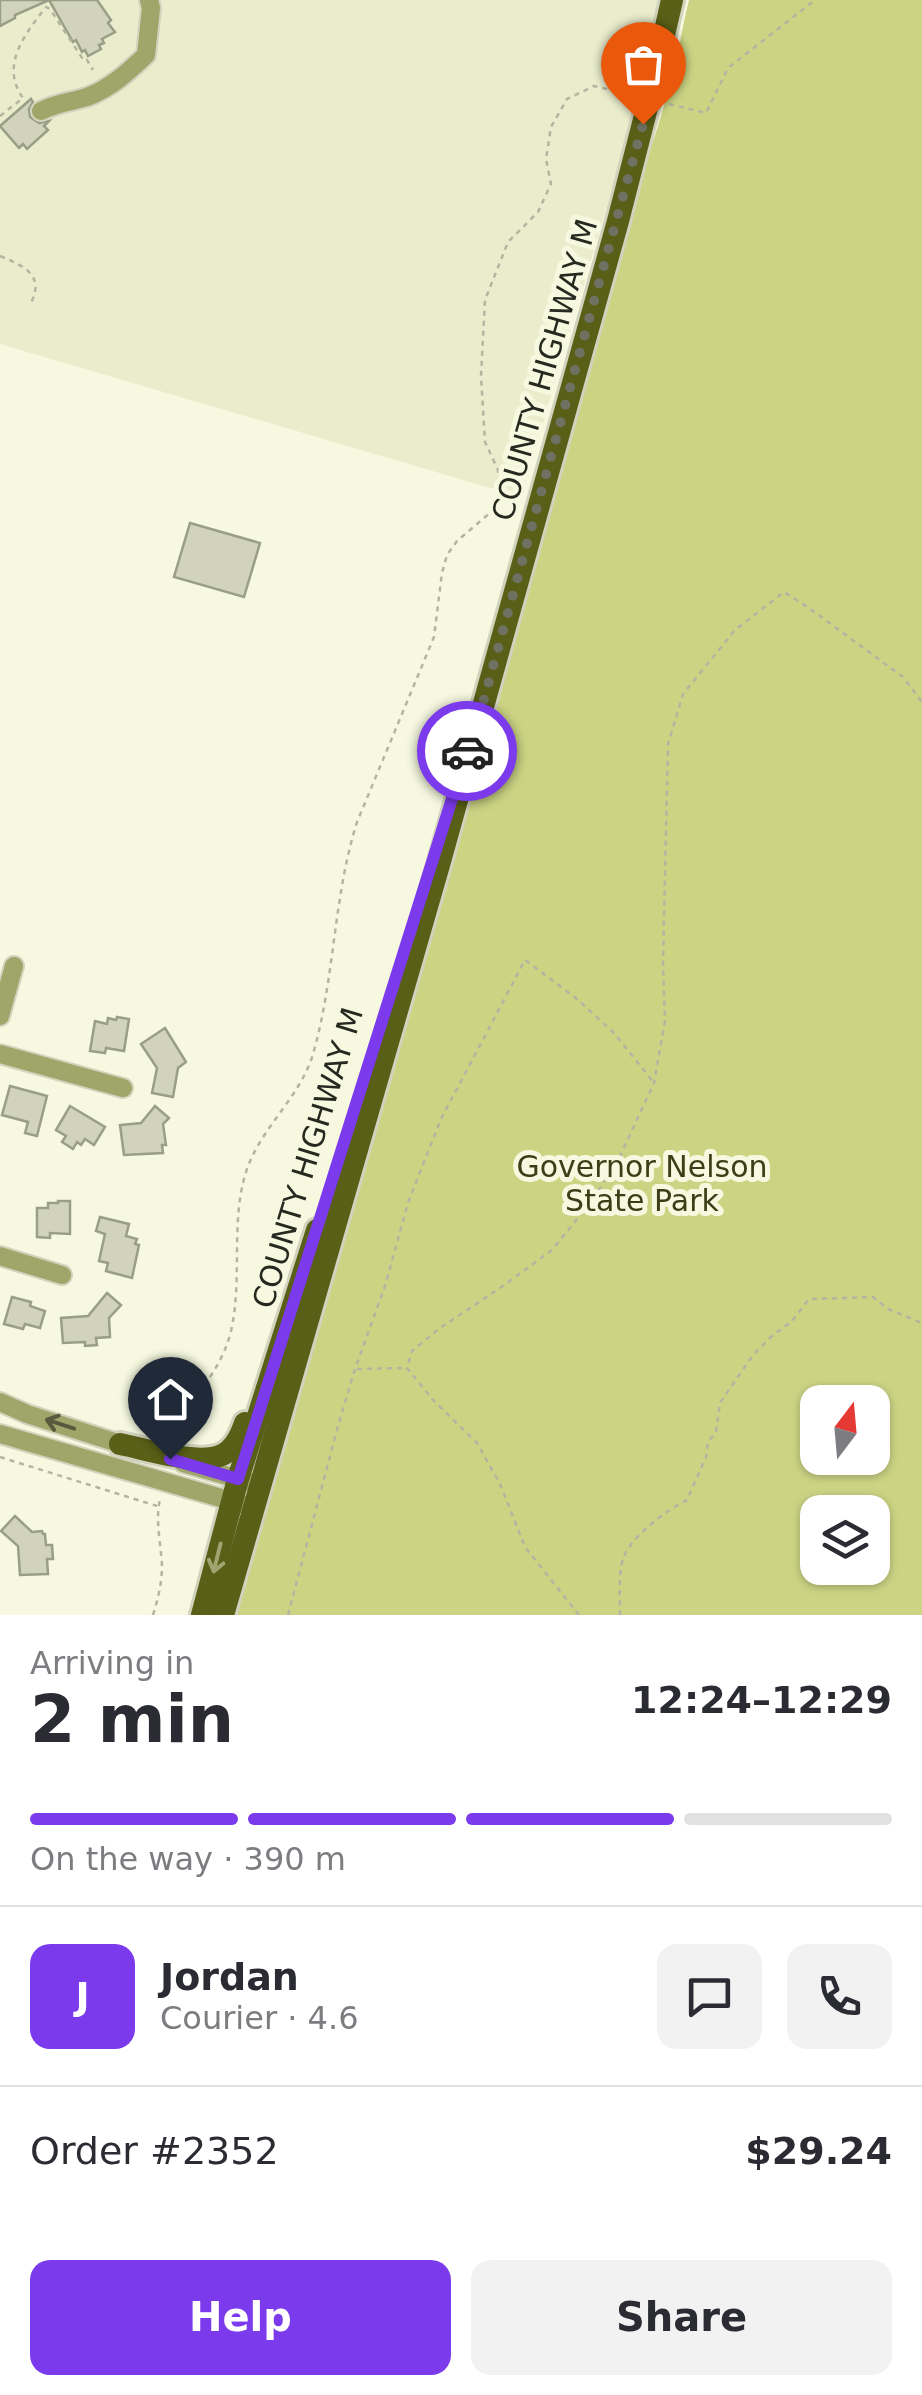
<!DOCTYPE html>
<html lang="en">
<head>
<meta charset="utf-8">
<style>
  body { margin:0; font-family:"DejaVu Sans",sans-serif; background:#f2f2f3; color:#2b2b33; height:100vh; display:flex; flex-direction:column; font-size:38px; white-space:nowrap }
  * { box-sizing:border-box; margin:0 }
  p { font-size:32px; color:#7c7c81 }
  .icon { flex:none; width:55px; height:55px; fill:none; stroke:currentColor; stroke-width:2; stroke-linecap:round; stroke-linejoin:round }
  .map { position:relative; height:1615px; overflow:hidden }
  .panel { display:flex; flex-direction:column; background:#fff; flex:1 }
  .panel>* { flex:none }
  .needle { width:65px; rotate:16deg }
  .controls { position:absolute; left:800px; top:1385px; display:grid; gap:20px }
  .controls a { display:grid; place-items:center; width:90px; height:90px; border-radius:20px; background:#fff; box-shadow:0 2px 8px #0004; font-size:50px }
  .pin { position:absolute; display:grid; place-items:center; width:85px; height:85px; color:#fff; margin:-102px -42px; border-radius:50% 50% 50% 0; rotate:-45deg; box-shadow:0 0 10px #0007 }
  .pin .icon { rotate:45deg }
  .courier { position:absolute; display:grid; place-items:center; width:100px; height:100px; margin:-50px; border:8px solid #7c3aed; border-radius:50%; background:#fff; color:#222; box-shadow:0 2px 12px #0007 }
  .head em { font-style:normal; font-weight:600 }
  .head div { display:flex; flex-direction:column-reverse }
  .head { display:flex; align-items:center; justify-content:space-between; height:170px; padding:0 30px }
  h1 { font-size:65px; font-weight:600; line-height:75px }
  .bar { display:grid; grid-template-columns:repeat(4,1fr); gap:15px 10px; align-content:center; height:120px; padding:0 30px }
  .bar i { height:12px; border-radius:8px; background:#e1e1e2 }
  .bar .on { background:#7c3aed }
  .bar p { grid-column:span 4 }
  .line { display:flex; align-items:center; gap:25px; padding:0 30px; border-top:2px solid #e1e1e2 }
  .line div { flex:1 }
  .round { display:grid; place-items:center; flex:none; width:105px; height:105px; border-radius:20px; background:#f2f2f3 }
  .cta { display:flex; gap:20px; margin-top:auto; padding:20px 30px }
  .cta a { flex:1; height:115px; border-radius:20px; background:#7c3aed; color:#fff; font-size:40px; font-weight:600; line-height:115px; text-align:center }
  .cta a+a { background:#f2f2f3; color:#2b2b33 }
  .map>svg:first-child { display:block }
</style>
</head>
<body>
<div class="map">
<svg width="922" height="1615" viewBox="0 0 922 1615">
  <rect width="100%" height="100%" fill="#f6f9df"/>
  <polygon fill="#e9edcc" points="0,0 662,0 644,80 521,497 0,344"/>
  <path fill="#ccd484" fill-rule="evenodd" d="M689 0H922V1615H226L640 176C656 137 668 95 677 54 682 36 684 18 689 0ZM818 1402H872V1458H818ZM818 1512H872V1568H818Z"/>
  <g fill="#d1d4bb" stroke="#9b9e86" stroke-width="2.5">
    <polygon points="0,0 49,0 15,15 15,18 0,26"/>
    <polygon points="49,0 97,0 111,20 108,23 115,32 102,39 104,43 99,45 101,49 88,56 85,50 82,52 76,40 73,42"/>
    <polygon points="31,99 33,102 29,109 30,117 39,123 49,121 44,126 48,130 27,149 23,144 19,148 0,126"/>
    <polygon points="190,523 260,543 244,597 174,577"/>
    <polygon points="117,1017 129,1019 124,1051 106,1048 105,1053 90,1051 95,1021 107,1024 108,1018 116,1020"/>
    <polygon points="165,1028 186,1062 178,1068 173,1097 152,1093 157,1068 141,1044"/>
    <polygon points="10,1086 47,1096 37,1136 25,1133 28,1122 2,1115"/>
    <polygon points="70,1106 105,1127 94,1145 85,1139 81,1145 77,1142 73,1149 62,1142 66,1136 56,1130"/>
    <polygon points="155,1106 169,1118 163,1124 166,1145 162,1145 163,1153 124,1155 120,1125 141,1123"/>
    <polygon points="58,1201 70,1201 70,1234 50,1233 50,1238 37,1237 37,1208 48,1208 48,1203 58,1203"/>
    <polygon points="100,1217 129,1224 126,1236 137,1239 135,1244 139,1245 132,1278 106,1271 108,1263 99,1261 105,1234 96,1231"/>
    <polygon points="107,1293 121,1305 109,1318 110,1337 96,1338 97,1345 85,1346 85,1342 63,1343 61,1318 88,1316"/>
    <polygon points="12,1297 31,1302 30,1306 45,1311 40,1328 25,1324 23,1329 4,1324"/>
    <polygon points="15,1516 32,1532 42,1531 43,1534 45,1534 46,1545 52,1545 53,1559 47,1559 48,1574 20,1575 18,1546 1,1531"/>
  </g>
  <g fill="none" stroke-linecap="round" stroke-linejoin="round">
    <g stroke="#d1d3bc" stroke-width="22">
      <g id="minor">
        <path d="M41 111C56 103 71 102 87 97 111 88 128 72 146 55L151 8 149 0"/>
        <polyline points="0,1016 14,966"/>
        <polyline points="0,1054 123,1088"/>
        <polyline points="0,1256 62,1275"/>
        <polyline points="0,1402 27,1414 130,1447"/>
        <polyline points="0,1434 245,1505"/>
        <polyline points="183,1463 249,1482"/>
      </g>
    </g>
    <g stroke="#d1d3bc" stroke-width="28">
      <g id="major">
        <path d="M120 1444C146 1449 198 1466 222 1455 235 1449 241 1435 245 1423"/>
        <polyline points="202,1615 238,1479 317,1230"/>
        <polyline points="223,1615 439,865 618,221 651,92 672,0"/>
      </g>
    </g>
    <g stroke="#b3b5a1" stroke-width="2.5" stroke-dasharray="5 5" stroke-linecap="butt">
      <polyline points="669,104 706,113 728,68 815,0"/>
      <path d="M0 116 23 98C0 66 24 35 46 7L50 9 84 61 87 60 93 70"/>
      <path d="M0 256C24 266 46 275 30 305"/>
      <polyline points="357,1369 404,1368"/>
      <path d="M176 1438C187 1400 221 1374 231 1331 243 1279 230 1223 246 1172 260 1128 300 1098 313 1054 335 978 333 898 357 822L434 637 442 573 447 555 457 541 491 512 498 496V470L485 442 481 376 485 300 508 242 538 212 551 184 546 159 551 127 567 99 594 86 633 95"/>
      <polyline points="0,1457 157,1506"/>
      <path d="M153 1615C158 1599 162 1583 162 1566 161 1543 155 1522 160 1499"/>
      <polyline points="288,1615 338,1426 355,1369 385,1286 408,1203 441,1119 525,960 577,999 614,1033 654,1083"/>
      <polyline points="579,1615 525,1547 500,1484 477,1443 434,1401 407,1368 412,1351 440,1328 503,1286 552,1250 594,1198 620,1156 654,1083 665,1021 663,962 668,744 683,694 735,630 784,592 809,608 903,677 922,702"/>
      <path d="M620 1615C620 1597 618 1576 623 1559 629 1538 668 1509 687 1500L706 1457 708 1442 716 1432 720 1403 753 1355 772 1336 792 1321 809 1299 873 1297 888 1309 922 1323"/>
    </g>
    <use href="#minor" stroke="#9fa669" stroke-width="18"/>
    <use href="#major" stroke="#595f16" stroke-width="22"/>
  </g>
  <defs><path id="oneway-shaft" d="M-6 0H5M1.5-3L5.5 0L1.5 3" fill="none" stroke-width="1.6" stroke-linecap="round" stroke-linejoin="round" transform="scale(2.5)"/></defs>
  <use stroke="#575a3d" href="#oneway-shaft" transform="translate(60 1424) rotate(-162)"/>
  <use stroke="#a0a470" href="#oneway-shaft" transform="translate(217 1558) rotate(104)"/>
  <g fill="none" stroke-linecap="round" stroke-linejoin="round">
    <polyline stroke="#6f7162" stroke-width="10" stroke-dasharray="0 18" points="467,751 478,721 643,124"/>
    <polyline stroke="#7c3aed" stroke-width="12" points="170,1459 238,1479 467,751"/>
  </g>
  <g text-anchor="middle" stroke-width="10" stroke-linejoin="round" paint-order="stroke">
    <g font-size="30" fill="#27281f" stroke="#f6f9df">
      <text transform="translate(545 370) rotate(-74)" y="10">COUNTY HIGHWAY M</text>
      <text transform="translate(308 1158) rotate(-73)" y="10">COUNTY HIGHWAY M</text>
    </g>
    <g font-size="30" fill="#3b3e16" stroke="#f6f9df">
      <text x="642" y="1177">Governor Nelson<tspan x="642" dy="34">State Park</tspan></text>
    </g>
  </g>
</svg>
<div class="controls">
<a><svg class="needle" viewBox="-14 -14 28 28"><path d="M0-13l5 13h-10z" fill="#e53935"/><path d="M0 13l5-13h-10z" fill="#7c7c81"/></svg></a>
<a><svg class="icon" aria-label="layers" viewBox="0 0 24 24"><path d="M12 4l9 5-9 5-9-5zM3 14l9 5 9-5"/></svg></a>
</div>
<div class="pin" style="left:643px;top:124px;background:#ea580c"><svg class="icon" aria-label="bag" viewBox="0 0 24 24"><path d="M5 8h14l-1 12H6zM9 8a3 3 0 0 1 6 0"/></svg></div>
<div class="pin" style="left:170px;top:1459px;background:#1f2937"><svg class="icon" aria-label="home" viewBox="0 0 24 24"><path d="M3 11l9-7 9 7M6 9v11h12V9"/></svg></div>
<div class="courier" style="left:467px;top:751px"><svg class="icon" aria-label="car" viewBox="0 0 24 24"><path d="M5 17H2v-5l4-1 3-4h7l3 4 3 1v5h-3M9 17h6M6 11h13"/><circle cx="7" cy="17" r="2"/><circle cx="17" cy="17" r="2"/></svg></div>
</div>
<section class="panel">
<div class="head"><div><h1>2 min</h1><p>Arriving in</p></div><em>12:24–12:29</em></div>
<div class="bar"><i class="on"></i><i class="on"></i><i class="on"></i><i></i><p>On the way · 390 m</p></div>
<div class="line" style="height:180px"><b class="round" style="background:#7c3aed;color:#fff">J</b><div><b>Jordan</b><p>Courier · 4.6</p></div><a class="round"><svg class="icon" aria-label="chat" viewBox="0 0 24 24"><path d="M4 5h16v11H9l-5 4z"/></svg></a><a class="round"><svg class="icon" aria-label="phone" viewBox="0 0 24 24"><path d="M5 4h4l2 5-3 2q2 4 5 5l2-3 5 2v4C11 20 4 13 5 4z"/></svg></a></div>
<div class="line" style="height:130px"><div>Order #2352</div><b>$29.24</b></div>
<div class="cta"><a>Help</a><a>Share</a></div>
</section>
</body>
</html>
